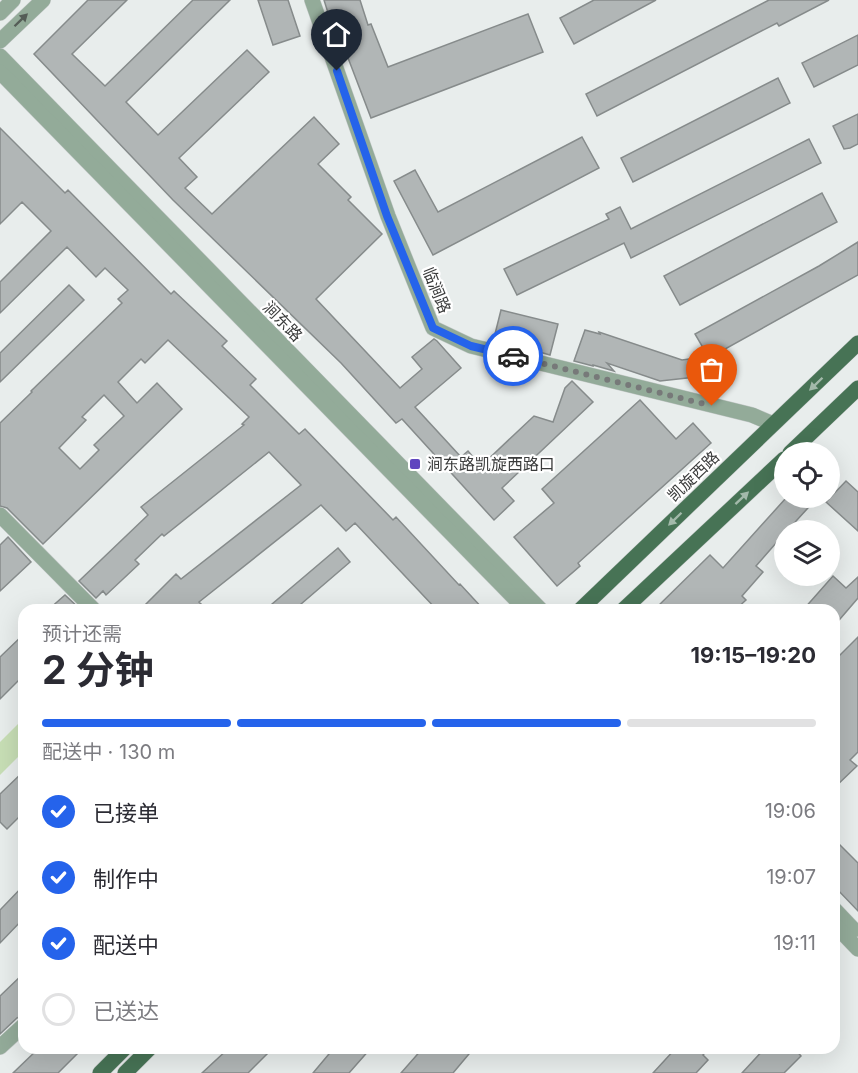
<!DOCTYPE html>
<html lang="zh">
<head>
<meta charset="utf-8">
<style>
  body { margin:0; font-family:Inter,"Noto Sans SC",sans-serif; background:#f7f7f7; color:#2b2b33; height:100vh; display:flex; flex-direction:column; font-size:22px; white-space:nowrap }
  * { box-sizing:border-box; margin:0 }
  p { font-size:20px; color:#7c7c81 }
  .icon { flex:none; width:33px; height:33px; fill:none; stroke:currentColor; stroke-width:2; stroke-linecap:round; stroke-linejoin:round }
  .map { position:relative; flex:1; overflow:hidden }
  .drawer { position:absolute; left:18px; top:604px; width:822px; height:450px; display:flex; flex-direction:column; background:#fff; border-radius:18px; box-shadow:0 6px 24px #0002 }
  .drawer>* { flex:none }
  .tools { position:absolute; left:774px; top:442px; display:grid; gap:12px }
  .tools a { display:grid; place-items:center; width:66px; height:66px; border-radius:50%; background:#fff; box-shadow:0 6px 24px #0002; font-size:30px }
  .pin { position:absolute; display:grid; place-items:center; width:51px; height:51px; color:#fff; margin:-62px -26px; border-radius:50% 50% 50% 0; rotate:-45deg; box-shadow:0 0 6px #0007 }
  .pin .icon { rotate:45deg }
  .courier { position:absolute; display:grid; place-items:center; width:60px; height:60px; margin:-30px; border:4px solid #2563eb; border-radius:50%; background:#fff; color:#222; box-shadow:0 2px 8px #0007 }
  .head em { font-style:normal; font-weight:700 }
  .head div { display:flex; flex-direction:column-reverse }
  .head { display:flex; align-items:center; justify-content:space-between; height:102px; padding:0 24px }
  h1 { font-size:39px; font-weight:700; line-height:45px }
  .bar { display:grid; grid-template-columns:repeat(4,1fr); gap:9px 6px; align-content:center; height:72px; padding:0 24px }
  .bar i { height:8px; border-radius:4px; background:#e1e1e2 }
  .bar .on { background:#2563eb }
  .bar p { grid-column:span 4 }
  ol { padding:0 24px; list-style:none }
  li { display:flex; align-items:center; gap:18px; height:66px }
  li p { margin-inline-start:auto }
  li .icon { padding:6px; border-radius:50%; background:#2563eb; color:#fff; stroke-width:4 }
  li:last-child { color:#7c7c81 }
  li i { width:33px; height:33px; border:3px solid #e1e1e2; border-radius:50% }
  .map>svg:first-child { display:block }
</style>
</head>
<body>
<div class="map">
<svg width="858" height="1073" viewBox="0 0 858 1073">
  <rect width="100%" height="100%" fill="#e8edec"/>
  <polygon fill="#c7deb5" points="24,718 24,751 0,775 0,742"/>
  <g fill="#b1b6b6" stroke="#868b8b" stroke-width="1.5" fill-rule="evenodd">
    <polygon points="88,0 127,0 72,54 105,86 193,0 230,0 126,102 158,135 247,50 269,72 179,158 197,177 185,188 212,214 314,117 339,144 318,164 351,197 348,200 382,234 316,299 400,388 422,369 412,357 434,339 437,341 461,368 415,407 461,457 468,451 481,466 534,416 553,422 565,388 572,381 593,402 502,488 514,501 494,520 402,419 396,423 341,363 173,200 34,54"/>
    <polygon points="258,0 288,0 300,36 273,45"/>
    <polygon points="324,0 360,0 368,25 371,24 388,67 528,14 543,52 371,118 332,16 329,16"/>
    <polygon points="594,0 656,0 574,44 560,18"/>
    <polygon points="769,0 829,0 779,26 777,23 597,116 586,94"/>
    <polygon points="858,35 858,65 814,87 802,63"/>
    <polygon points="778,78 790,103 633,182 621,158"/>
    <polygon points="858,114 858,144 850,148 844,149 833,126"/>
    <path d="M0 128 65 193 68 190 171 294 174 291 227 341 222 346 256 379 250 385 299 434 305 429 393 520 396 517 459 585 460 584 484 610H437L355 523 346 531 321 505 199 602 207 610H140L176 574 181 579 301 485 269 452 164 536 162 534 135 560 139 564 106 595 103 591 96 598 79 581 148 515 141 507 244 425 242 424 249 417 168 340 145 363 141 359 118 382 137 403 157 383 182 409 43 544 7 508 0 506V423L32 392 31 391 122 303 118 299 128 290 105 268 96 277 67 247 0 313V282L51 231 22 202 0 224ZM104 395 124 416 94 445 99 450 80 469 59 448 86 420 82 417Z"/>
    <polygon points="582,137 599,168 433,255 394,181 415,170 438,212"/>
    <polygon points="809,139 821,163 631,258 624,243 517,295 504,269 609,219 606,214 620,207 631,229"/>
    <polygon points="822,193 837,222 680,305 664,276"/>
    <polygon points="858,242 858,275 709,358 695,334 819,266"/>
    <polygon points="69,285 84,300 0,382 0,353"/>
    <polygon points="501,310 558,324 550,355 536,351 537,345 495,334"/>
    <polygon points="585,330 600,334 599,332 682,360 703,357 705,376 660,381 607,363 614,371 593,365 593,366 574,361"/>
    <polygon points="640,400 676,439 693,423 711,443 578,563 580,566 557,586 514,537 554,503 542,489"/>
    <polygon points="846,481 858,492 858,531 826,502"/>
    <polygon points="786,498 817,498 787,531 784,531 784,534 756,566 763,572 742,596 746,600 735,610 654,610 710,555 723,568"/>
    <polygon points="8,537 31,562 0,591 0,545"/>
    <polygon points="338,548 350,562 294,610 265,610"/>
    <polygon points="833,576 846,588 858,577 858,598 834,626 834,610 803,610"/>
    <polygon points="65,595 81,610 48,610"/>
    <polygon points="24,634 24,675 0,699 0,657"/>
    <polygon points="858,637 858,752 850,760 857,766 834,788 834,661"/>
    <polygon points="24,771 24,812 7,829 0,822 0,794"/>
    <polygon points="834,839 858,863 858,911 834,886"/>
    <polygon points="24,885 24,918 0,943 0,910"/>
    <polygon points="24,973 24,1015 17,1018 0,1034 0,996"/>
    <polygon points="39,1048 83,1048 58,1073 13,1073"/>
    <polygon points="229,1048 273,1048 248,1073 202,1073"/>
    <polygon points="334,1048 371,1048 349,1073 313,1073"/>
    <polygon points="423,1048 474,1048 453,1073 401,1073"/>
    <polygon points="676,1048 709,1048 703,1055 708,1060 696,1073 653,1073"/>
    <polygon points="765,1048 794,1048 801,1056 784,1073 742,1073"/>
  </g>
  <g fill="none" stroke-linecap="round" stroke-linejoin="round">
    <g stroke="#c5c9c9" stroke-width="16">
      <g id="minor">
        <polyline points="312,0 388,216 433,328 471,346 752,415 773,424"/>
        <polyline points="0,13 13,0"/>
        <polyline points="0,41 43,0"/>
        <polyline points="0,56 541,610"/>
        <polyline points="0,72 526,610"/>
        <polyline points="0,515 94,610"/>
        <polyline points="834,909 854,930"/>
        <polyline points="834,924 858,949"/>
        <polyline points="0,1047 24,1025"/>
      </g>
    </g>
    <g stroke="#c5c9c9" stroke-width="16">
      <g id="major">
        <polyline points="790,453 858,388"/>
        <polyline points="580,610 858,343"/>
        <polyline points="623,610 784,459"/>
        <polyline points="100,1073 125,1048"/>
        <polyline points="125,1073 150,1048"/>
      </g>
    </g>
    <use href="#minor" stroke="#93ab99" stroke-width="15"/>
    <use href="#major" stroke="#477355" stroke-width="15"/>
  </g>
  <defs><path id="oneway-solid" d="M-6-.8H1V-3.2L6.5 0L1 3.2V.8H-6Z" transform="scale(1.5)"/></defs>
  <use fill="#555d57" href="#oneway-solid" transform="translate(21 20) rotate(-44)"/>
  <g fill="#a3b9aa">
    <use href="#oneway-solid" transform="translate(816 384) rotate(136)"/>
    <use href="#oneway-solid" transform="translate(742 498) rotate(-43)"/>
    <use href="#oneway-solid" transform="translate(675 519) rotate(136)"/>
  </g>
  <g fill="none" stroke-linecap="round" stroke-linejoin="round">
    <polyline stroke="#777979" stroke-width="6" stroke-dasharray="0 10.8" points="513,356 712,406"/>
    <polyline stroke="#2563eb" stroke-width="8" points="337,71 387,216 433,328 471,346 513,356"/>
  </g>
  <rect fill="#5f46bf" stroke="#fff" stroke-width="2" x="409" y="458" width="12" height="12" rx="3"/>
  <g text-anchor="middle" stroke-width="4.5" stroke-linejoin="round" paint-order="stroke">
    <g font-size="16" fill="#3a3b3b" stroke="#fff">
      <text transform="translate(437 290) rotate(68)" y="6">临涧路</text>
      <text transform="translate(283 321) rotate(46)" y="6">涧东路</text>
      <text transform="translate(693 476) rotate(-44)" y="6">凯旋西路</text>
    </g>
    <g font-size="16" fill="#3a3b3b" stroke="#fff" text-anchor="start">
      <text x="427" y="470">涧东路凯旋西路口</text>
    </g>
  </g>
</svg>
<div class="tools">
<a><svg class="icon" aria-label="locate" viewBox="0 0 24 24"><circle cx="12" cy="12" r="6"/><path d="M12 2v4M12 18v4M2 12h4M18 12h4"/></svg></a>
<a><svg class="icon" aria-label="layers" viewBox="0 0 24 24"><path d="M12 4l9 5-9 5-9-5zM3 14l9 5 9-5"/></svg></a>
</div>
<div class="pin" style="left:712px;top:406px;background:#ea580c"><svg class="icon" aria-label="bag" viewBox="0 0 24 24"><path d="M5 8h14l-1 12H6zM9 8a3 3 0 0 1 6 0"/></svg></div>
<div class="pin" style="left:337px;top:71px;background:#1f2937"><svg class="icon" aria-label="home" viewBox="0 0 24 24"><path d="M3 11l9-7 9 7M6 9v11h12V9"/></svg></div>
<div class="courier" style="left:513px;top:356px"><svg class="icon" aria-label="car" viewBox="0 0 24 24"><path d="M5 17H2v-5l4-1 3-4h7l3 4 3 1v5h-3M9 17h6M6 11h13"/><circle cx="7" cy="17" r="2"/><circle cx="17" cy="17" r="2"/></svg></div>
<section class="drawer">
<div class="head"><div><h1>2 分钟</h1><p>预计还需</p></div><em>19:15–19:20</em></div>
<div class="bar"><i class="on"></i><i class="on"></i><i class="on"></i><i></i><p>配送中 · 130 m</p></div>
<ol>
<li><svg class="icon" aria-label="check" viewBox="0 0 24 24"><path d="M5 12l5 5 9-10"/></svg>已接单<p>19:06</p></li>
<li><svg class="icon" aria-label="check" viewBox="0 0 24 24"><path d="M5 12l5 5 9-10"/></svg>制作中<p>19:07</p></li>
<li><svg class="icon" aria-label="check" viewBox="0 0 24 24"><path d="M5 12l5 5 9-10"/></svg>配送中<p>19:11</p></li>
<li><i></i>已送达</li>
</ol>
</section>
</div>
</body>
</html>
